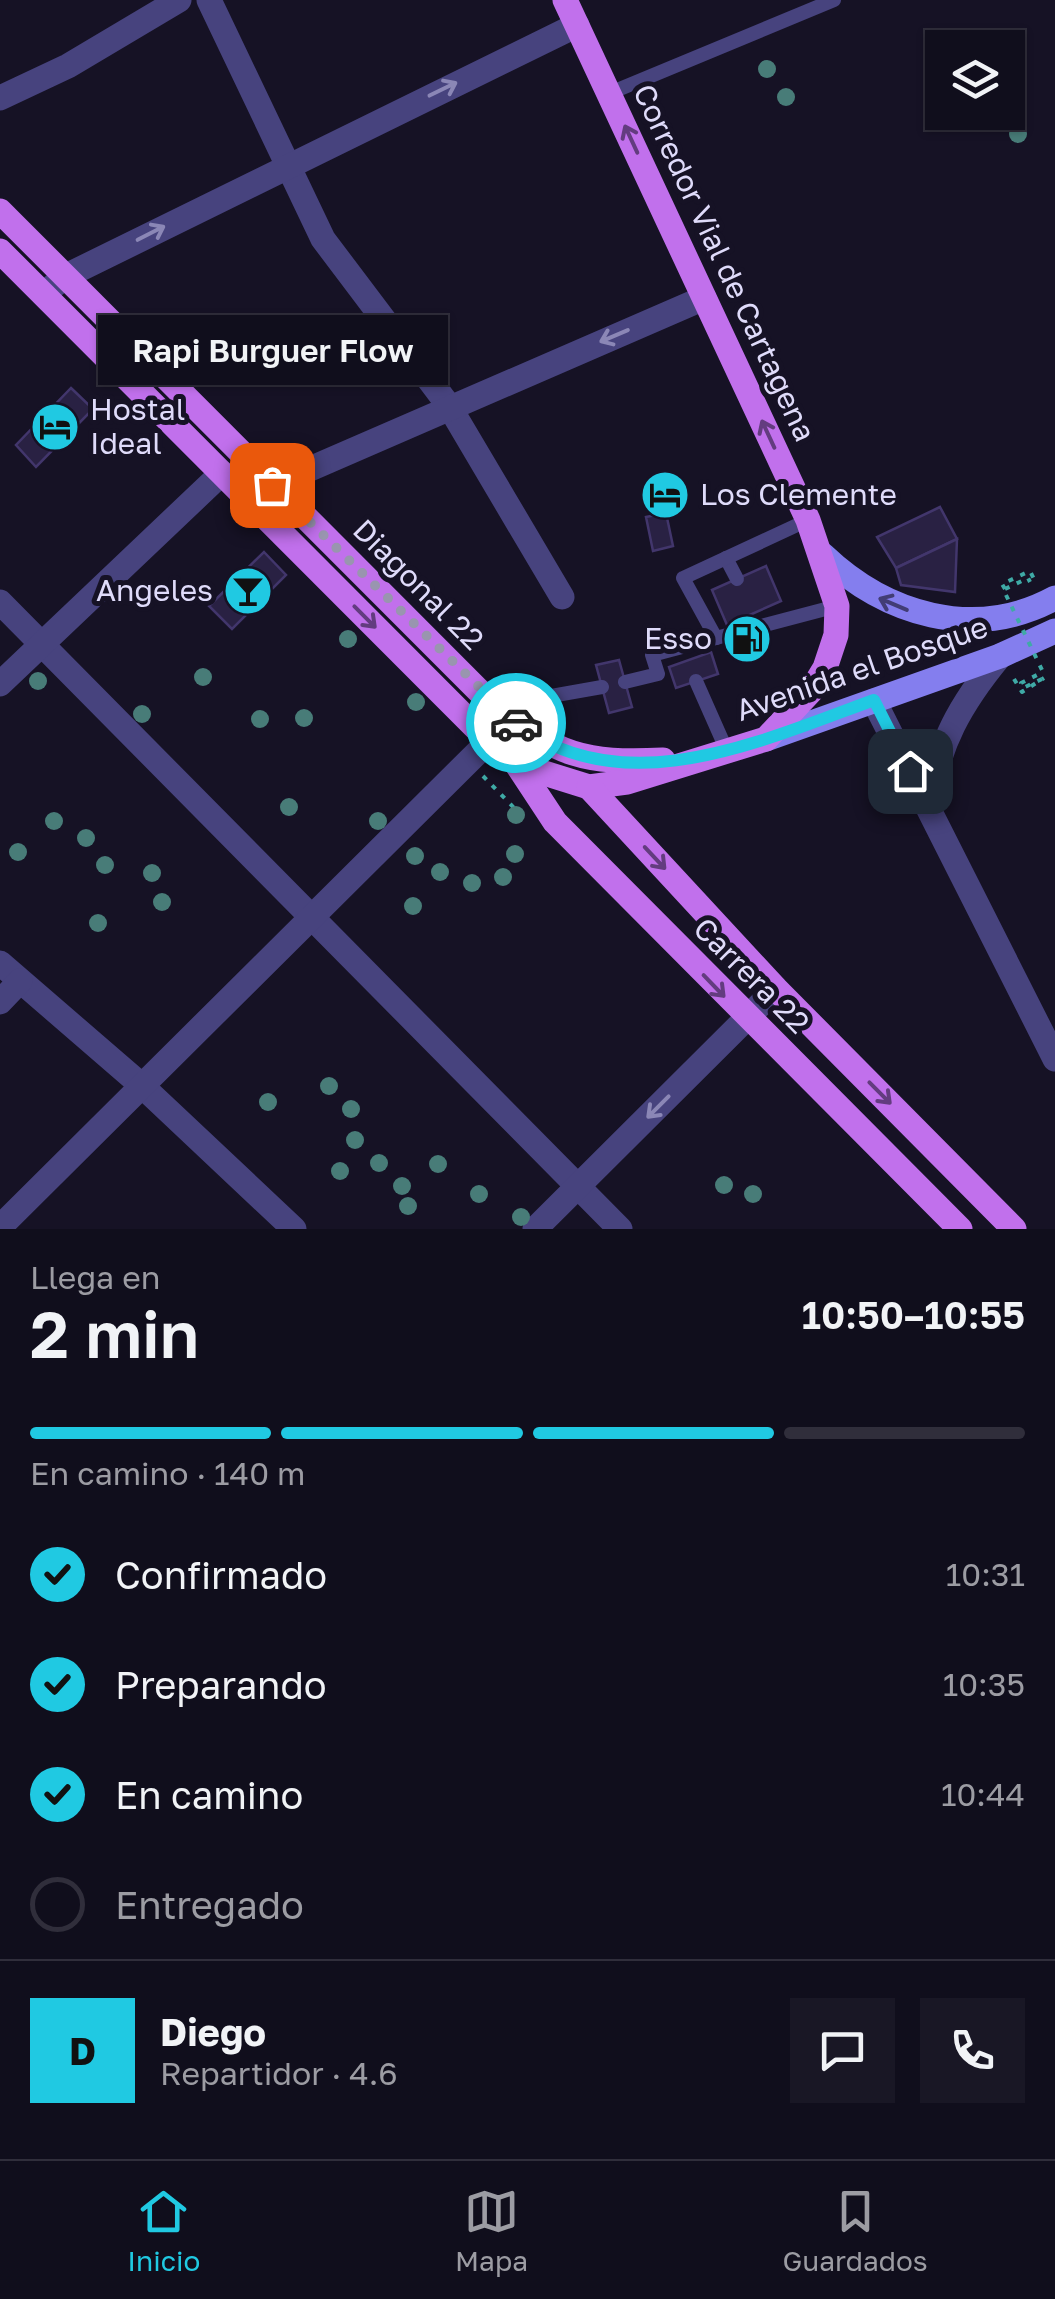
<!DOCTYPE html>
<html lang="es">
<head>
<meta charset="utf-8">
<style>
  body { margin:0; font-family:"Golos Text",sans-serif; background:#191725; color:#f1f3f6; height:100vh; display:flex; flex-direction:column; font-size:38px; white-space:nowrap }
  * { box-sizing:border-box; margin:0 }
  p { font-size:32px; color:#9c9ca3 }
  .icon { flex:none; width:55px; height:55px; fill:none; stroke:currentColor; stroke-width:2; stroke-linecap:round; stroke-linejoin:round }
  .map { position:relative; height:1229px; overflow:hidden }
  .details { display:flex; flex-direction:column; background:#100e1c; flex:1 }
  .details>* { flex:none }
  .controls { position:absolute; left:925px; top:30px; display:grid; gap:20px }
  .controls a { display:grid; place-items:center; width:100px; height:100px; border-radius:0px; background:#100e1c; box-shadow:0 2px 8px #0004,0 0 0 2px #302e3b; font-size:50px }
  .pin { position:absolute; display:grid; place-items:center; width:85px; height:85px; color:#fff; margin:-42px; border-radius:20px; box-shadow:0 5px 15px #0006 }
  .courier { position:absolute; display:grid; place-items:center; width:100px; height:100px; margin:-50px; border:8px solid #20c9e2; border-radius:50%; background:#fff; color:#222; box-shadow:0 2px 12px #0007 }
  .bubble { position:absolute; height:70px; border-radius:0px; background:#100e1c; box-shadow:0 2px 8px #0004,0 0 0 2px #302e3b; font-size:32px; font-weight:600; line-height:70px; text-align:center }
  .summary em { font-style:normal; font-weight:600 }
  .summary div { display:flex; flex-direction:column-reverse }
  .summary { display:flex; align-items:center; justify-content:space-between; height:170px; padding:0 30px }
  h1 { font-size:65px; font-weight:600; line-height:75px }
  .bar { display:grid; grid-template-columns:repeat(4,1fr); gap:15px 10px; align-content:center; height:120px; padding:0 30px }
  .bar i { height:12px; border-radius:8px; background:#302e3b }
  .bar .selected { background:#20c9e2 }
  .bar p { grid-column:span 4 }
  .line { display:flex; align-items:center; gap:25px; padding:0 30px; border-top:2px solid #302e3b }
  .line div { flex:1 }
  .round { display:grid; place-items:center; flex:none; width:105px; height:105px; border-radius:0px; background:#191725 }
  ol { padding:0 30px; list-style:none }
  li { display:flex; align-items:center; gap:30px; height:110px }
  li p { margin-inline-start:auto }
  li .icon { padding:10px; border-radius:50%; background:#20c9e2; color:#111; stroke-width:4 }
  li:last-child { color:#9c9ca3 }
  li i { width:55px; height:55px; border:5px solid #302e3b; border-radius:50% }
  .tab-bar { display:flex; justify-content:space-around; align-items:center; height:140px; border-top:2px solid #302e3b; background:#100e1c; font-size:28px; color:#9c9ca3 }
  .tab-bar a { display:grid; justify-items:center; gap:5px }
  .tab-bar .selected { color:#20c9e2 }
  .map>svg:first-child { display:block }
</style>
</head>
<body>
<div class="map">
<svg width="1055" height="1229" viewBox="0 0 1055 1229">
  <rect width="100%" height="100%" fill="#161225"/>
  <g fill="#292143" stroke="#42366c" stroke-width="2.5">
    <polygon points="71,388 93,409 36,467 16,445"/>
    <polygon points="940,507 957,539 896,568 877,537"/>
    <polygon points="666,513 673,546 653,551 646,517"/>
    <polygon points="957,539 955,592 901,585 896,568"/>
    <polygon points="264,552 286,575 232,629 209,606"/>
    <polygon points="766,566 781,601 727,625 712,590"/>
    <polygon points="711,652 718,674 676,688 669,667"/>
    <polygon points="619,660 632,707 609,713 596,665"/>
  </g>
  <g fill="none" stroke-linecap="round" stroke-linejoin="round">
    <g stroke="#3faaa6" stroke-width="4" stroke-dasharray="5 8" stroke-linecap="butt">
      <polyline points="1005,589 1002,584 1030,571 1035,581"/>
      <polyline points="1005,589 1028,578 1030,582"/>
      <polyline points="1014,679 1022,692 1044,678"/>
      <polyline points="1042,679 1023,688 1021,683 1043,672"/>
      <polyline points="483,776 518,812"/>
    </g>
    <g stroke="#47437e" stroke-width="14">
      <polyline points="610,93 834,0"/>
      <polyline points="726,558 737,579"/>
      <polyline points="716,638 683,578 808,520"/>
      <polyline points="696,681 727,751"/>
      <polyline points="625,682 658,674 652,655 837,606"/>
      <polyline points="494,706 602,687"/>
    </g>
    <g stroke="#47437e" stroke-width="25">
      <polyline points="209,0 323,239 449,406 562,597"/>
      <polyline points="0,98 68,66 179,0"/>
      <polyline points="44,294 64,277 577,25"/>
      <polyline points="273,485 704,298"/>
      <polyline points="0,602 620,1229"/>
      <polyline points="0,684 222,473"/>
      <polyline points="0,963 140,1084 294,1229"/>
      <polyline points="0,1002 20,981"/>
      <polyline points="0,1227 489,741"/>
      <polyline points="535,1229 776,989"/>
    </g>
    <g stroke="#47437e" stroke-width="25">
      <polyline points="874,701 1055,1059"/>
      <path d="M929 806C937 745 961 703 1000 656"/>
    </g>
    <g stroke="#847eee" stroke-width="25">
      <path d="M823 555C885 614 974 642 1055 598"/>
      <polyline points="766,739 1000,656 1055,631"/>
    </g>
    <g stroke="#c170ec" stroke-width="25">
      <path d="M0 211 494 706C557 755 584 764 663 760"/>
      <polyline points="0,251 489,741 541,772 589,787 627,782 766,739 811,691 825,668 836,635 837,606 808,520 565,0"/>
      <polyline points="514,760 555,822 960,1229"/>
      <polyline points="589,787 776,989 1014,1229"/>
    </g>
    <polyline stroke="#3faaa6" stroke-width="4" stroke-dasharray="5 8" stroke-linecap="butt" points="1006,595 1043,672"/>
  </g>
  <g fill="#487c78">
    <circle cx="767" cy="69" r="9"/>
    <circle cx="786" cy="97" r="9"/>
    <circle cx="1018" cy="134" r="9"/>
    <circle cx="348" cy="639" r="9"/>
    <circle cx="203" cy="677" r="9"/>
    <circle cx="38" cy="681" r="9"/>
    <circle cx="416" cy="702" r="9"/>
    <circle cx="142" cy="714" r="9"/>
    <circle cx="304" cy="718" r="9"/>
    <circle cx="260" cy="719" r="9"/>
    <circle cx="289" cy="807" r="9"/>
    <circle cx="516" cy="815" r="9"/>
    <circle cx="54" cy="821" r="9"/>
    <circle cx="378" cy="821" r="9"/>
    <circle cx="86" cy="838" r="9"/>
    <circle cx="18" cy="852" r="9"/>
    <circle cx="515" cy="854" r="9"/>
    <circle cx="415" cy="856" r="9"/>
    <circle cx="105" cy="865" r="9"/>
    <circle cx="440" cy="872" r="9"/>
    <circle cx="152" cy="873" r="9"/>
    <circle cx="503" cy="877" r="9"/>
    <circle cx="472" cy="883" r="9"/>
    <circle cx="162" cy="902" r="9"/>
    <circle cx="413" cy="906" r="9"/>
    <circle cx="98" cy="923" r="9"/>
    <circle cx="329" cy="1086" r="9"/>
    <circle cx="268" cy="1102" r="9"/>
    <circle cx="351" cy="1109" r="9"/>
    <circle cx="355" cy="1140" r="9"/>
    <circle cx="379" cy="1163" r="9"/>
    <circle cx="438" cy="1164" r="9"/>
    <circle cx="340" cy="1171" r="9"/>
    <circle cx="724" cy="1185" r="9"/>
    <circle cx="402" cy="1186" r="9"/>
    <circle cx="479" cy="1194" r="9"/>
    <circle cx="753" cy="1194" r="9"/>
    <circle cx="408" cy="1206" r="9"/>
    <circle cx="521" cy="1217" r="9"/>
  </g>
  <defs><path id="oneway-shaft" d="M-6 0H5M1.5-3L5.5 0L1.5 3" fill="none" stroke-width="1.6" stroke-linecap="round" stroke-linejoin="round" transform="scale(2.5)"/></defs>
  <g stroke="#8b87b6">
    <use href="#oneway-shaft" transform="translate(443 89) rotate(-26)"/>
    <use href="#oneway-shaft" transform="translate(151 233) rotate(-27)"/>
    <use href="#oneway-shaft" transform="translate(614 336) rotate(157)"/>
    <use href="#oneway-shaft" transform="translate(658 1107) rotate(135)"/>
  </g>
  <g stroke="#633c7f">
    <use href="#oneway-shaft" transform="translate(631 139) rotate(-115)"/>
    <use href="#oneway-shaft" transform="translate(768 434) rotate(-115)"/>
    <use href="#oneway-shaft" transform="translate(365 617) rotate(45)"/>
    <use href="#oneway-shaft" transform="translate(655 858) rotate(47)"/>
    <use href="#oneway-shaft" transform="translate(714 986) rotate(46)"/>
    <use href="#oneway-shaft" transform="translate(880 1093) rotate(45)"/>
  </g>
  <use stroke="#423d75" href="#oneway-shaft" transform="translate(893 604) rotate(-157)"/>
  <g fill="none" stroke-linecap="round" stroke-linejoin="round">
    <polyline stroke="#9995af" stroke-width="10" stroke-dasharray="0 18" points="272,485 516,723"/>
    <path stroke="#20c9e2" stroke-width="12" d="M516 723C623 806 764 740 874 700L910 771"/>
  </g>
  <defs>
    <g id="hotel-disc" transform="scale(2.5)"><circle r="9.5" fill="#20c9e2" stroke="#161225"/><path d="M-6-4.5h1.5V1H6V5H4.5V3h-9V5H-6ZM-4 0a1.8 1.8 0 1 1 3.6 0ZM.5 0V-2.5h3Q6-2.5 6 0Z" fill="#111"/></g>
    <g id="bar-disc" transform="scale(2.5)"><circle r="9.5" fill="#20c9e2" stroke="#161225"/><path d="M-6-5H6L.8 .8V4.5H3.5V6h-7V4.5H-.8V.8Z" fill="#111"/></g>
    <g id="fuel-disc" transform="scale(2.5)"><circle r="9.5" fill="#20c9e2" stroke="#161225"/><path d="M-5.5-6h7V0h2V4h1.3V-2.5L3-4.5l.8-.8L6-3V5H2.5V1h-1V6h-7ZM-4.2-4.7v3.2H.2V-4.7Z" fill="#111"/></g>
  </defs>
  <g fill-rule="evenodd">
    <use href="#hotel-disc" x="55" y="427"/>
    <use href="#hotel-disc" x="665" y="495"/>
    <use href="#bar-disc" x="248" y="591"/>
    <use href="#fuel-disc" x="747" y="639"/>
  </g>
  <g text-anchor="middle" stroke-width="10" stroke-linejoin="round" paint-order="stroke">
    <g font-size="30" fill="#dfdbfa" stroke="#161225">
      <text transform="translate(724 263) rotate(65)" y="10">Corredor Vial de Cartagena</text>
      <text transform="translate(418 585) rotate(45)" y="10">Diagonal 22</text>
      <text transform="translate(862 669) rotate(-19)" y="10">Avenida el Bosque</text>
      <text transform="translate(751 976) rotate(45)" y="10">Carrera 22</text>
    </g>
    <g font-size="30" fill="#dfdbfa" stroke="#161225" text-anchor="start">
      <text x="90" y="420">Hostal<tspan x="90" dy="34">Ideal</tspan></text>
      <text x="700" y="505">Los Clemente</text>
      <text x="213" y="601" text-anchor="end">Angeles</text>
      <text x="712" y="649" text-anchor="end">Esso</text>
    </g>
  </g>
</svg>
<div class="controls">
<a><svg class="icon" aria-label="layers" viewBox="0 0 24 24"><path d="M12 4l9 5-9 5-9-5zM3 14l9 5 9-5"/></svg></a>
</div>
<div class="pin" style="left:272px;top:485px;background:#ea580c"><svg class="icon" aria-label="bag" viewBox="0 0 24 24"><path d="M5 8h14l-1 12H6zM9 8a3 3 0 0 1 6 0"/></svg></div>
<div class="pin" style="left:910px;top:771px;background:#1f2937"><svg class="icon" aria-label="home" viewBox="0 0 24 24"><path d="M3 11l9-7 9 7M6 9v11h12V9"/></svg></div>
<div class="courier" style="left:516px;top:723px"><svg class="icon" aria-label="car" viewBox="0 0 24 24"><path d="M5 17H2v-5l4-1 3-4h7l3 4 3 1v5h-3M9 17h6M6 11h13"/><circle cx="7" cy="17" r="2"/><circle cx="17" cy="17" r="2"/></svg></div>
<div class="bubble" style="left:98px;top:315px;width:350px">Rapi Burguer Flow</div>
</div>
<section class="details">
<div class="summary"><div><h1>2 min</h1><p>Llega en</p></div><em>10:50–10:55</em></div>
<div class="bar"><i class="selected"></i><i class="selected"></i><i class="selected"></i><i></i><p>En camino · 140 m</p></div>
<ol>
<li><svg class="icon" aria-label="check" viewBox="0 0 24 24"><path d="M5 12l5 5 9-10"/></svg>Confirmado<p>10:31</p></li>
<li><svg class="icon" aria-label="check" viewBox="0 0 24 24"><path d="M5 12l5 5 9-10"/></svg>Preparando<p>10:35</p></li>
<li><svg class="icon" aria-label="check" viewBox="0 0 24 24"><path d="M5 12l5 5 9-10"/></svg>En camino<p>10:44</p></li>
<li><i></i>Entregado</li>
</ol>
<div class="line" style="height:180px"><b class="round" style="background:#20c9e2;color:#111">D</b><div><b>Diego</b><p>Repartidor · 4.6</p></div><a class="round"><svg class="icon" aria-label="chat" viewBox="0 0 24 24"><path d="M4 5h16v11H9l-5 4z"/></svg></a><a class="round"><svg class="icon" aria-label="phone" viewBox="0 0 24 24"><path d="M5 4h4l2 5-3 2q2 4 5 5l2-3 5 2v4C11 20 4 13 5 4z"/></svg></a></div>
</section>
<nav class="tab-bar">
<a class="selected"><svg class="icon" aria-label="home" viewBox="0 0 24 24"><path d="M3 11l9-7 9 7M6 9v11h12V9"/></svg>Inicio</a>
<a><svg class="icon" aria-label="map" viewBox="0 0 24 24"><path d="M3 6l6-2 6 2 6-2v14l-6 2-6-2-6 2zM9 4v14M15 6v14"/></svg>Mapa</a>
<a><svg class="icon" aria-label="saved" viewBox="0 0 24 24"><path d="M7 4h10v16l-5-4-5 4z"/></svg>Guardados</a>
</nav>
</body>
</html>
